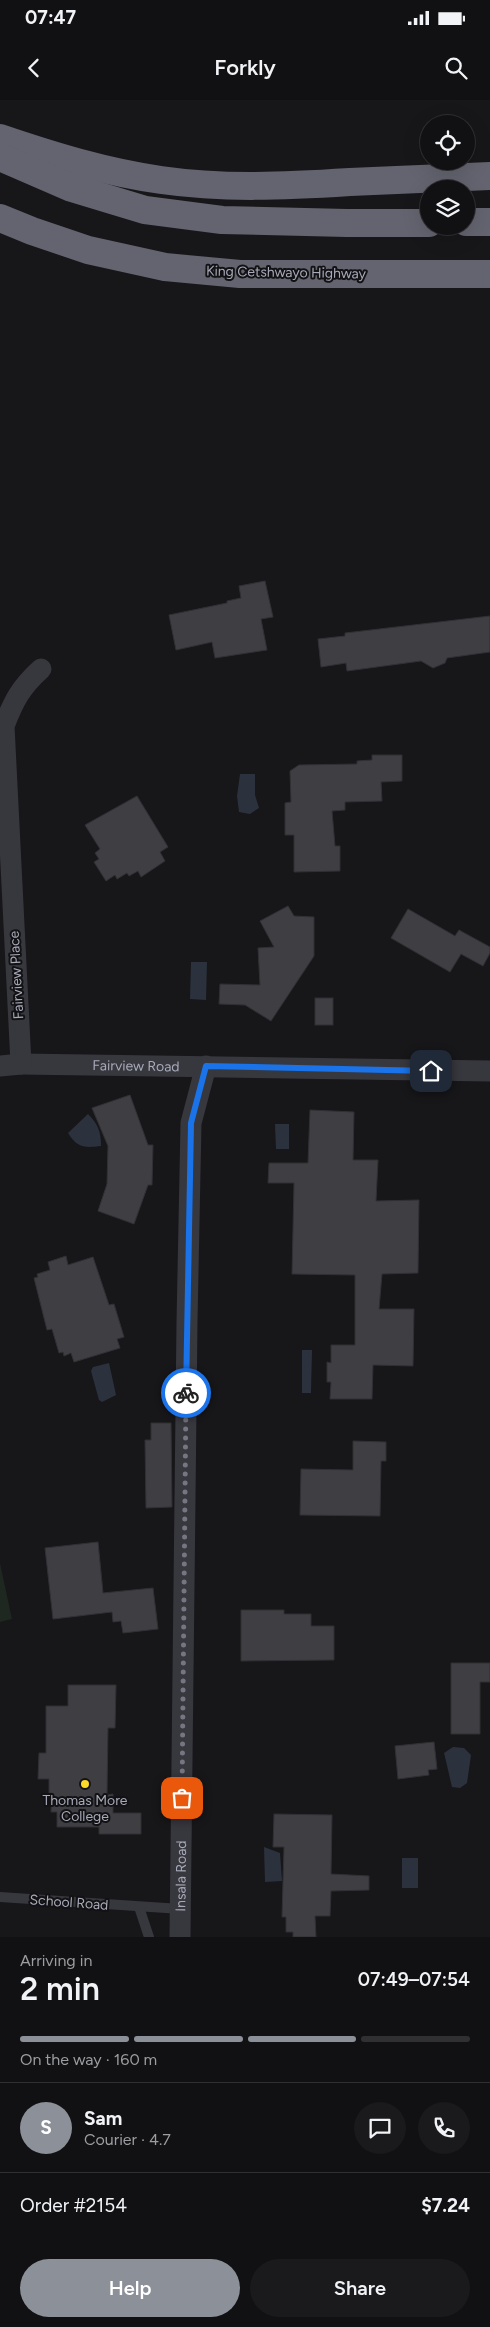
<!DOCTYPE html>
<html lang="en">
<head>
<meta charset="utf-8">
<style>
  body { margin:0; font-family:Figtree,sans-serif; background:#1a191c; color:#f1f3f6; height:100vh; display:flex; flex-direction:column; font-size:19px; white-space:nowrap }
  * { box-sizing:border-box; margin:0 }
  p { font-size:16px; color:#9c9da0 }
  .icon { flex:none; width:28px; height:28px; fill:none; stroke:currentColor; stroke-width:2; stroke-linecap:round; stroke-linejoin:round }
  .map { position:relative; height:1837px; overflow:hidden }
  .drawer { display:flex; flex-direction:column; background:#111013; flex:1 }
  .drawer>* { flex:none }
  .tools { position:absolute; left:420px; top:15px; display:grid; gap:10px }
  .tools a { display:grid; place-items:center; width:55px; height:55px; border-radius:50%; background:#111013; box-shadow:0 5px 20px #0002,0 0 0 1px #303033; font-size:25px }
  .pin { position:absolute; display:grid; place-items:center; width:42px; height:42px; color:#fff; margin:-21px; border-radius:10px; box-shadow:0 2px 8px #0006 }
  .courier { position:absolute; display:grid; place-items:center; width:50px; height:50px; margin:-25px; border:4px solid #1a73e8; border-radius:50%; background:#fff; color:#222; box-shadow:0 1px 6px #0007 }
  .summary em { font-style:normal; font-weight:600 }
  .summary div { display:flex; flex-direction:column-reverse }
  .summary { display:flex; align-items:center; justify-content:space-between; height:85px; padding:0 20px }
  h1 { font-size:32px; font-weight:600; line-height:38px }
  .bar { display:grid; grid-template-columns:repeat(4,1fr); gap:8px 5px; align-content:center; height:60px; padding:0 20px }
  .bar i { height:6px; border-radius:4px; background:#303033 }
  .bar .active { background:#8c9099 }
  .bar p { grid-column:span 4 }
  .line { display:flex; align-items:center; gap:12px; padding:0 20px; border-top:1px solid #303033 }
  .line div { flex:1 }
  .round { display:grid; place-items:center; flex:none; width:52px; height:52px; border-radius:26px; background:#1a191c }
  .button { display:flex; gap:10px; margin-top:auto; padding:10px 20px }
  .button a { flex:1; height:58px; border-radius:30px; background:#8c9099; color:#fff; font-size:20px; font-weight:600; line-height:58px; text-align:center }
  .button a+a { background:#1a191c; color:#f1f3f6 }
  .status { display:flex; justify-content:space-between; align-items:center; height:35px; padding:0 25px; background:#111013; direction:ltr }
  .status svg { height:14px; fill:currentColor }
  header { display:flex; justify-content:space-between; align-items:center; height:65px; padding:0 20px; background:#111013; font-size:22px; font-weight:600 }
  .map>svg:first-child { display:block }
</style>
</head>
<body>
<div class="status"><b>07:47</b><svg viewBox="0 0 49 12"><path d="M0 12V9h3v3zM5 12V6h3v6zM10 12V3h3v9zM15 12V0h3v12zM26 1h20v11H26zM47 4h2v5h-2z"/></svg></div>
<header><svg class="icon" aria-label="back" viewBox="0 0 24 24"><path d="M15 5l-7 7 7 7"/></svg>Forkly<svg class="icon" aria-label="search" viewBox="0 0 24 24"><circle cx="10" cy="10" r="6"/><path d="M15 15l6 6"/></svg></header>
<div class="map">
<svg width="490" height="1837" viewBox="0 0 490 1837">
  <rect width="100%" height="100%" fill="#171619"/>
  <polygon fill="#1e2720" points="0,1463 12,1519 0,1522"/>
  <g fill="#2b323d">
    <polygon points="240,674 255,674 255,695 259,708 250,714 239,712 237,696"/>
    <polygon points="191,862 207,862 206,900 190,899"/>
    <path d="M88 1014C98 1024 101 1032 101 1046 85 1048 77 1048 68 1033Z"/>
    <polygon points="275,1024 289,1024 289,1049 276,1049"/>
    <polygon points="302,1250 312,1250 311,1293 302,1293"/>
    <polygon points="109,1263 116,1295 102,1302 99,1300 91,1271 93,1267"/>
    <polygon points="453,1647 464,1648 471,1655 467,1683 460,1688 452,1687 445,1657 444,1653"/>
    <polygon points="264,1747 280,1753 282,1781 265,1782"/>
    <rect x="402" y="1758" width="16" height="30"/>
  </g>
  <g fill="#3e3e43" stroke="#313035">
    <polygon points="265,481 273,517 261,519 267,550 215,558 212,542 176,550 169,515 227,503 227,501 241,498 239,486"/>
    <polygon points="490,516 490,552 447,558 445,563 433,568 421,561 347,571 346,563 321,567 318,539 345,536 345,533"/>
    <polygon points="372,655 402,655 402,681 381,682 382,701 345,702 345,710 332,711 335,746 340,746 340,771 294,772 294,735 285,735 285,703 291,702 290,671 299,665 357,664 357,661 372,660"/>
    <polygon points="137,696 168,747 160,752 165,761 141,777 138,771 129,776 127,773 117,779 115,775 106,781 94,762 99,759 95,753 100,749 85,725"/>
    <polygon points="288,806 294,816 314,817 314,856 271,921 245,905 219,904 220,884 260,885 258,848 274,847 260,821"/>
    <polygon points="408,809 455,836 459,830 490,847 490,853 483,866 461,854 450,872 391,838"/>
    <rect x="315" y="898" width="18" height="27"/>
    <polygon points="130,995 148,1045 153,1045 152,1085 148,1085 134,1124 98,1111 107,1084 108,1046 92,1008"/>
    <polygon points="310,1010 354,1012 353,1060 378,1060 376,1101 419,1100 418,1173 382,1174 379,1209 414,1209 413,1266 373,1265 372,1299 330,1299 331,1282 327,1282 327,1262 331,1263 331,1245 355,1245 355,1175 292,1174 294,1083 268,1083 269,1063 308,1063"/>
    <polygon points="66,1156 68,1165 93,1157 109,1205 114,1204 124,1237 117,1239 120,1248 74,1262 71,1253 64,1256 63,1252 59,1253 52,1229 47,1230 34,1178 38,1177 37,1174 50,1170 48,1162"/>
    <polygon points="151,1323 171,1323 172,1407 146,1408 145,1340 151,1340"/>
    <polygon points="353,1341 386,1342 386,1361 381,1361 380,1416 300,1415 301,1369 353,1370"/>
    <polygon points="98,1442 103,1493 153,1488 158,1529 123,1533 121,1521 113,1522 112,1512 53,1519 45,1448"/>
    <polygon points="241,1510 284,1510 284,1514 311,1514 311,1526 334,1526 334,1560 241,1561"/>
    <polygon points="451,1563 490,1563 490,1582 480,1582 480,1634 451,1634"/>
    <polygon points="68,1585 116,1585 115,1628 108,1628 107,1695 113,1694 113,1713 141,1713 141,1734 99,1734 99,1727 57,1727 57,1712 51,1712 52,1693 49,1693 49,1679 38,1679 39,1653 46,1653 46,1606 68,1606"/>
    <polygon points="434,1642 437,1669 428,1670 429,1675 398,1679 395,1646"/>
    <polygon points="274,1714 332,1715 331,1774 369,1776 369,1790 331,1791 330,1816 315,1816 316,1837 293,1837 293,1832 286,1832 286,1817 282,1817 284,1747 273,1747"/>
  </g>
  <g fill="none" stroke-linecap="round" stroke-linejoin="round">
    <g stroke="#37373e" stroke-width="10">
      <polyline points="0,1797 181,1809"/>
      <polyline points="139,1807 149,1837"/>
    </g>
    <g stroke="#37373e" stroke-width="21">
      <path id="s1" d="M21 964 490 971"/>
      <path d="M0 966 21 964 4 626C14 600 21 587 41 569"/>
      <path id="s2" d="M180 1837 187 1222 191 1023 206 966"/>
    </g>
    <g stroke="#63646f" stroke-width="28">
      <path d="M0 38C53 56 105 72 161 80 223 89 287 86 350 82 397 80 443 78 490 76"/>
      <polyline points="0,57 69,87 145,110 222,120 347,123 429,123"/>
      <polyline points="0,118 32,131 88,150 165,167 240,174 490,174"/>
      <polyline points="466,122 490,122"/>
    </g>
  </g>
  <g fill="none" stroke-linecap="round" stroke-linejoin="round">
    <polyline stroke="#757681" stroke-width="5" stroke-dasharray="0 9" points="182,1698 186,1293"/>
    <polyline stroke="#1a73e8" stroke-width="6" points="186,1293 191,1023 206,966 431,971"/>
  </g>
  <circle fill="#fdd92a" stroke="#121114" stroke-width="2" cx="85" cy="1684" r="5"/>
  <g text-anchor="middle" stroke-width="4" stroke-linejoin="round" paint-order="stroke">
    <g font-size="14" fill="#a8aab9" stroke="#121114">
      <text transform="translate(286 172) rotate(1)" y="5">King Cetshwayo Highway</text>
      <text transform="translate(16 875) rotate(-93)" y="5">Fairview Place</text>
      <text dy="5" stroke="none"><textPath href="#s1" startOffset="115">Fairview Road</textPath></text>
      <text dy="5" stroke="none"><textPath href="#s2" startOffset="61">Insala Road</textPath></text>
      <text transform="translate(69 1802) rotate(4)" y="5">School Road</text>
    </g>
    <g font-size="14" fill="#a8aab9" stroke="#121114">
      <text x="85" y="1705">Thomas More<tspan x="85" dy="16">College</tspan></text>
    </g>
  </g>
</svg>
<div class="tools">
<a><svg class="icon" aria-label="locate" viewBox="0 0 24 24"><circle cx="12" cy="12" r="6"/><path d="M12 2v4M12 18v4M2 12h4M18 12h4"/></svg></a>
<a><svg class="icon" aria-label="layers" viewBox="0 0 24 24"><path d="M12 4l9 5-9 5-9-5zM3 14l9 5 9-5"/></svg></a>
</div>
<div class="pin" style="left:182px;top:1698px;background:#ea580c"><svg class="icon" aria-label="bag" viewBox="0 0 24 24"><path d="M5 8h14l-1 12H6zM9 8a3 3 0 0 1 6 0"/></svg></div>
<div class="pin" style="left:431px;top:971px;background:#1f2937"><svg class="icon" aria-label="home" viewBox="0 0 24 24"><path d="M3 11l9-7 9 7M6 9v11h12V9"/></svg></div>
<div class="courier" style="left:186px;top:1293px"><svg class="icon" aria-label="bike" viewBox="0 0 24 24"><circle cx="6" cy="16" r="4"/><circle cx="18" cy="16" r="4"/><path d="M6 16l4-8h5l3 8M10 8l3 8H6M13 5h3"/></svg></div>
</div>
<section class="drawer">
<div class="summary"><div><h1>2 min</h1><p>Arriving in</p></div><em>07:49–07:54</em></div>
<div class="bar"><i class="active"></i><i class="active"></i><i class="active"></i><i></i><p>On the way · 160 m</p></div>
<div class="line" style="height:90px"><b class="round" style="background:#8c9099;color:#fff">S</b><div><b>Sam</b><p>Courier · 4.7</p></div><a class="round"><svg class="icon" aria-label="chat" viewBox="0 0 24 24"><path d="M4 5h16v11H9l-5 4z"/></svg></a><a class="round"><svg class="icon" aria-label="phone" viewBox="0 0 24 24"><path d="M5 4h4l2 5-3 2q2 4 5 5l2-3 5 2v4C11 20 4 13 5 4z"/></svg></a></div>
<div class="line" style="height:65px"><div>Order #2154</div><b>$7.24</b></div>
<div class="button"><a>Help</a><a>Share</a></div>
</section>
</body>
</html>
